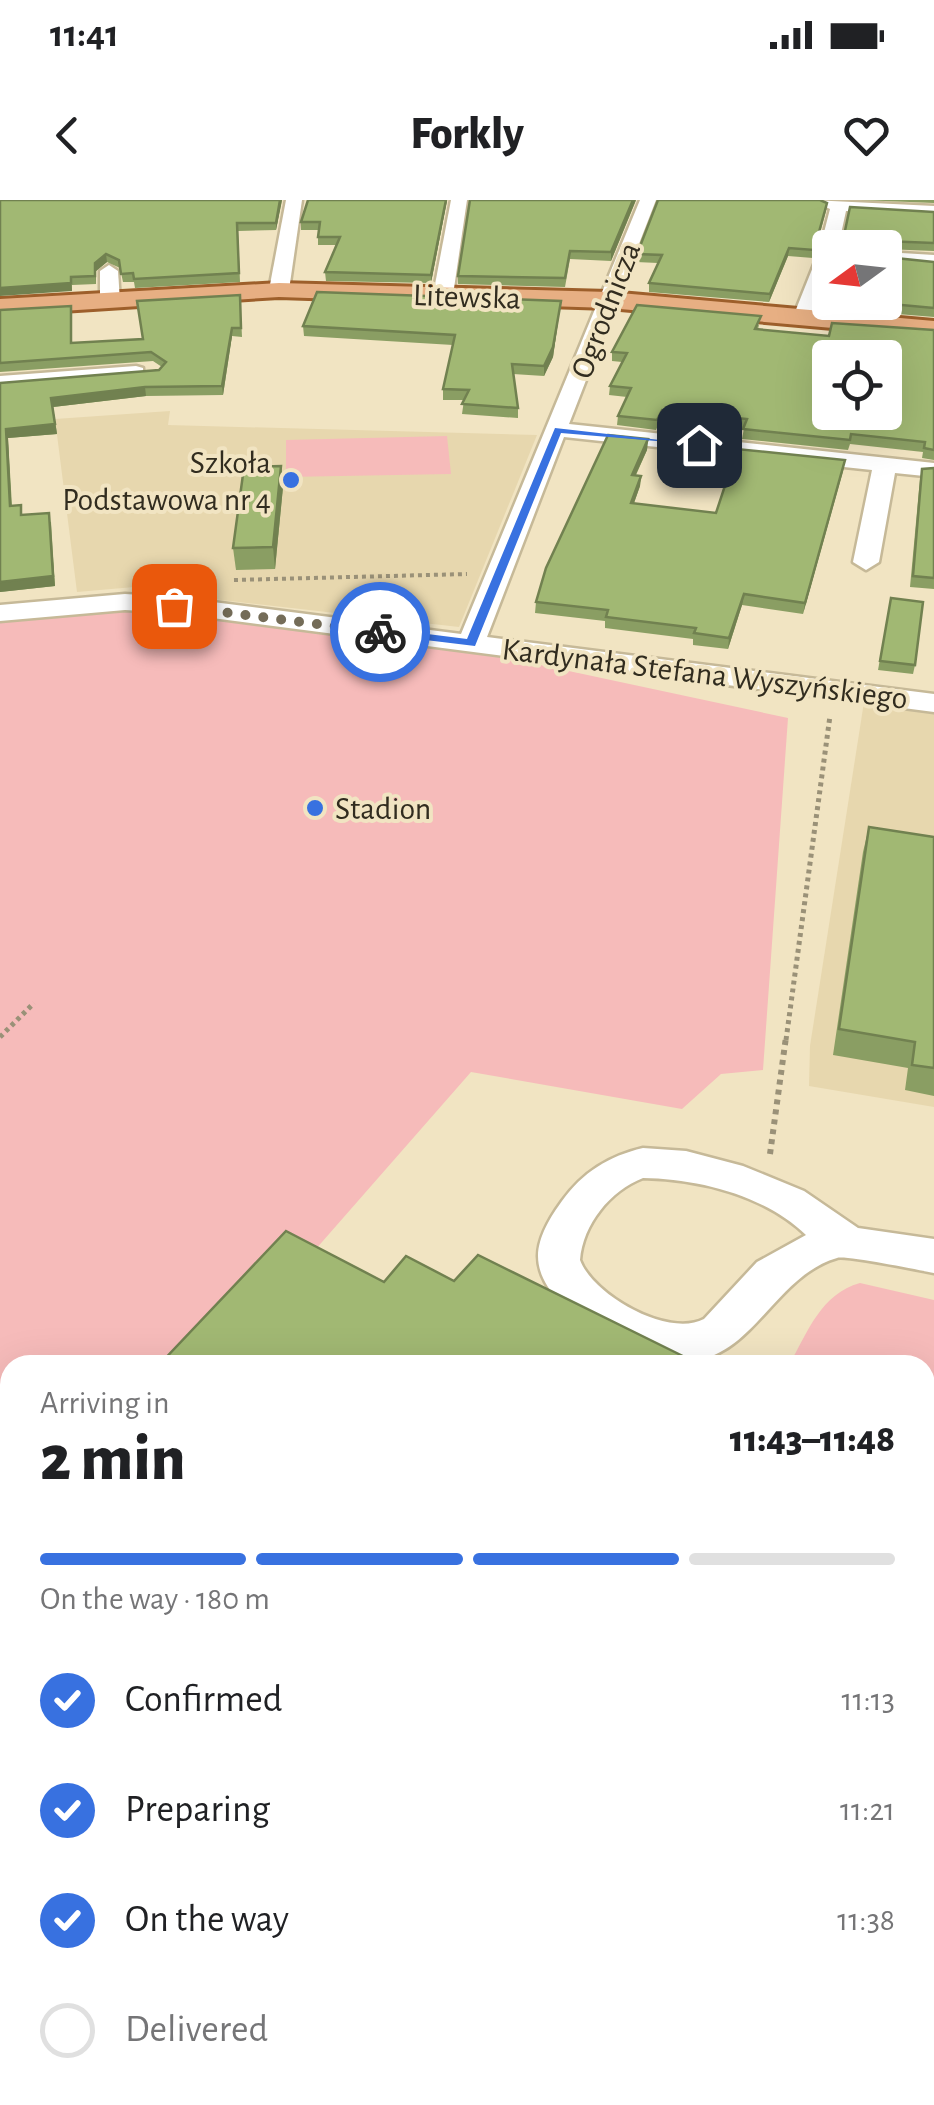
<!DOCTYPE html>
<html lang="en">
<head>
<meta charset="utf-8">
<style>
  body { margin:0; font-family:"Alegreya Sans",sans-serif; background:#f2f2f2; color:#202124; height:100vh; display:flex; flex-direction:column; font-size:38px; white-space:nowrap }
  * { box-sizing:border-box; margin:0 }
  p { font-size:32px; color:#757577 }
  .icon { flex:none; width:55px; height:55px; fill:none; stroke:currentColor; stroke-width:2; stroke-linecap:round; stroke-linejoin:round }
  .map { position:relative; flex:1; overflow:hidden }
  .drawer { position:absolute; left:0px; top:1155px; width:935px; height:750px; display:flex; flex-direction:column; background:#fff; border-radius:30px 30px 0 0; box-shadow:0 10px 40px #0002 }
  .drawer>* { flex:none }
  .needle { width:65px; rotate:255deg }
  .buttons { position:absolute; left:812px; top:30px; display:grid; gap:20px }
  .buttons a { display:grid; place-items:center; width:90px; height:90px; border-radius:10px; background:#fff; box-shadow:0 10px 40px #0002; font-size:50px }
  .pin { position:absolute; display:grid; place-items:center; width:85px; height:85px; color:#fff; margin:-42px; border-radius:20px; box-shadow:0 5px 15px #0006 }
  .courier { position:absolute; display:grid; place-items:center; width:100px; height:100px; margin:-50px; border:8px solid #3871e0; border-radius:50%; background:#fff; color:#222; box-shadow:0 2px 12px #0007 }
  .summary em { font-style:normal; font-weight:800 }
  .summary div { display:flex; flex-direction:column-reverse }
  .summary { display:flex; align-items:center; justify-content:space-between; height:170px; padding:0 40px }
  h1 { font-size:65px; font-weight:800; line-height:75px }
  .bar { display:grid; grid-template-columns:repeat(4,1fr); gap:15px 10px; align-content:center; height:120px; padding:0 40px }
  .bar i { height:12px; border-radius:8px; background:#e0e0e0 }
  .bar .current { background:#3871e0 }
  .bar p { grid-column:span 4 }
  ol { padding:0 40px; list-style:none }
  li { display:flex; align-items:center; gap:30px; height:110px }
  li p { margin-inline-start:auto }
  li .icon { padding:10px; border-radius:50%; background:#3871e0; color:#fff; stroke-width:4 }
  li:last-child { color:#757577 }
  li i { width:55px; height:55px; border:5px solid #e0e0e0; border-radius:50% }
  .status { display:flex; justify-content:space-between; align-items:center; height:70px; padding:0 50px; background:#fff; direction:ltr }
  .status svg { height:28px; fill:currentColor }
  header { display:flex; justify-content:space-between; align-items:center; height:130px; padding:0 40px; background:#fff; font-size:45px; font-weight:800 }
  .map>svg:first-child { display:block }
</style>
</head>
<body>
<div class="status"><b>11:41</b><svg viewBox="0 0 49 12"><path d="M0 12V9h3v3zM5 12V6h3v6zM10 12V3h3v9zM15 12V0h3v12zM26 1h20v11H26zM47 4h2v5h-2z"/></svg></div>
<header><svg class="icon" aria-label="back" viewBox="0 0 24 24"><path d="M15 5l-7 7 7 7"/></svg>Forkly<svg class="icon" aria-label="heart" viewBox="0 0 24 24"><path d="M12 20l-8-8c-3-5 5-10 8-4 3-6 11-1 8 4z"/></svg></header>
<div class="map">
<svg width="934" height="1905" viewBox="0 0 934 1905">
  <rect width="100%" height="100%" fill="#f1e4c2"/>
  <g fill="#e7d7ae">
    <polygon points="170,211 168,225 537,235 459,427 204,398 157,385 77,392 55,219"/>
    <polygon points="864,502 934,511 934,907 809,886 810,846"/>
    <polygon points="934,1426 934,1905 709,1905 714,1895 925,1895 925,1445"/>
  </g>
  <g fill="#f6bbba">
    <polygon points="447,236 451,274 286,277 286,240"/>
    <polygon points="122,408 471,450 788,518 763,870 721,874 682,909 471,872 315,1050 180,1165 10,1165 10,1417 0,1443 0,420"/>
    <path d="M860 1083 934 1100V1193L926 1207 925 1165H789C808 1131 821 1094 860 1083Z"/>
  </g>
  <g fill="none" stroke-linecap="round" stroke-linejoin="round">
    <g stroke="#c6b998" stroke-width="5">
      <g id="minor">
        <polygon points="286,0 302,0 289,90 279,96 269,90"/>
        <polygon points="451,0 467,0 453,95 443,101 433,95"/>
        <polygon points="640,0 656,0 569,224 934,263 934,277 895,273 879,362 866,370 853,362 872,270 564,237 487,437 934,494 934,512 174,413 125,410 0,421 0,405 125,394 174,397 461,434"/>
        <path d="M811 0 934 6V16L846 11 838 48H830C830 68 825 115 803 123L793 117 819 52 830 9Z"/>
        <polygon points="885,52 934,55 934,67 885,62"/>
        <polygon points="109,65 118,71 120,101 110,107 100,101 100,71"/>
        <polygon points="136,166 143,168 143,176 0,188 0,176"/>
        <path d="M643 948 686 951 743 966 804 991 858 1028 934 1039V1073C918 1070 845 1055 837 1058 771 1077 749 1170 676 1160 630 1153 538 1110 538 1056 538 1037 551 1016 562 1001 583 972 609 956 643 948ZM643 978C699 979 764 995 806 1035L757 1062 704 1119C668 1138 593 1095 580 1060 583 1024 610 991 643 978Z"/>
      </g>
    </g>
    <g stroke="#9d5f2b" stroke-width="6">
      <polygon id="major" points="279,83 609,92 934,121 934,137 609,108 279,97 0,115 0,99"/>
    </g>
    <polyline stroke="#9a9178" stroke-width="4" stroke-dasharray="4 4" stroke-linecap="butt" points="234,380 467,374"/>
    <g stroke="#9a9178" stroke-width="5" stroke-dasharray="4 4" stroke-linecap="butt">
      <polyline points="0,837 34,803"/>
      <polyline points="786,840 830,516"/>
    </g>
    <polyline stroke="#9a9178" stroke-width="6" stroke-dasharray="5 5" stroke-linecap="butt" points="770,954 786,837"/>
    <use href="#minor" fill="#fff" fill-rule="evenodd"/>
    <use href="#major" fill="#e7af83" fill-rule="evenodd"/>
  </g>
  <g fill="#8a9e63">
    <polygon points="0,0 282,0 276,30 238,31 240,82 135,88 134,82 123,82 120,68 107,62 96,71 96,84 72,85 72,91"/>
    <polygon points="308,0 447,0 431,83 326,81 325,72 336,45 318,45 318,30 301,30 301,22"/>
    <polygon points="636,0 611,61 570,59 565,87 458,84 458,76"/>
    <polygon points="861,0 934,0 934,3"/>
    <polygon points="826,11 813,58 788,56 769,102 649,92 649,83 658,63 636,62 637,54"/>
    <polygon points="934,12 934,51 885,49 886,57 934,62 934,117 837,109 838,102 885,102 885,48 834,48"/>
    <polygon points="240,95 242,137 232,136 223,195 146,196 53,207 57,234 8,238 12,306 23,315 51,322 55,386 0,392 0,183 159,170 162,167 153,161 0,172 0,110 72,114 72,143 143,139"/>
    <polygon points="561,101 553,157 544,176 513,174 518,208 518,218 462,214 464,200 443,200 443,189 453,145 304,136 303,126"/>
    <polygon points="759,125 758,129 829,136 934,130 934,260 922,258 923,252 850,244 848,250 742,239 744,228 661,219 656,230 617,225 618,216 627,197 609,195 610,186 622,162 612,161 612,152"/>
    <polygon points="648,239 647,250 636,275 641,276 640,286 634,303 716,313 845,260 803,414 742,405 728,449 693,445 693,439 605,428 605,421 535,413 536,402"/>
    <polygon points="281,266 283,287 275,369 236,370 233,348"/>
    <polygon points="934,268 934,389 910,387 920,279 922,269"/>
    <polygon points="891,398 915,465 913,474 878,470"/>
    <polygon points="869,627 934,637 934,896 905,890 908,868 833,855 863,652"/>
  </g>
  <g fill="#718150">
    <polygon points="280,0 282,0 276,30 276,23"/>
    <polygon points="446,0 447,0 431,83 431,75"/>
    <polygon points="633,0 636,0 611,61 611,52"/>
    <polygon points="789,48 788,56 769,102 770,94"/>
    <polygon points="106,54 107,62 96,71 96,84 95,63"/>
    <polygon points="71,77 72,91 0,96 0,88"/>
    <polygon points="561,101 553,157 544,176 544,166"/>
    <polygon points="232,128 232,136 223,195 222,186"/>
    <polygon points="145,187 146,196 53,207 57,234 8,238 12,316 10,306 6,229 51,198"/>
    <polygon points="648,239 647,250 631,285 632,275"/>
    <polygon points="845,260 843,271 803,414 805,403"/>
    <polygon points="281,266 283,287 275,369 273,347"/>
    <polygon points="641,276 640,286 630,314 631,303"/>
    <polygon points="49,313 55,386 0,392 0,382"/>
    <polygon points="744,394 742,405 728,449 729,438"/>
  </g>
  <g fill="#a1b873" stroke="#718150" stroke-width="2.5" fill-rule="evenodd">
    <polygon points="0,0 280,0 276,23 237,23 239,73 134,79 133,73 121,74 119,60 106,54 95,63 95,76 71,77 71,83 0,88"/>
    <polygon points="308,0 446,0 431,75 325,72 340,37 318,37 320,22 301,22"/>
    <polygon points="470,0 633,0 611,52 570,51 565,78 458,76"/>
    <polygon points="658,0 820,0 827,3 814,50 789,48 770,94 649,83 662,55 637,54"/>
    <polygon points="850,7 934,12 934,43 884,41 885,48 835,48 835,43 843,40"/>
    <polygon points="885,49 886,57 934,62 934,108 869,102 885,102"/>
    <polygon points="317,92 561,101 553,147 544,166 512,164 518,208 462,204 469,190 443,189 455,135 303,126"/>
    <polygon points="240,95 241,128 232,128 222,186 145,187 51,198 55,224 6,229 10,306 21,305 21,315 49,313 53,376 0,382 0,183 159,170 166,162 151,152 0,163 0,110 71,106 71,143 143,139 137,101"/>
    <path d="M637 105 761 116 755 129 829 136 832 123 934 130V250L924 248 925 242 851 234 850 240 743 229 747 219 662 210 657 220 618 216 631 188 610 186 627 153 612 152ZM830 158H885V212H830Z"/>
    <polygon points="608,235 648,239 632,275 641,276 631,303 716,313 737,249 845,260 805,403 744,394 729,438 694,433 696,428 606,417 608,410 536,402 546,368"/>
    <polygon points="281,266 273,347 233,348 244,267"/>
    <polygon points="934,268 934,378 913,376 922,269"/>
    <polygon points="891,398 923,402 915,465 880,461"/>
    <polygon points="869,627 934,637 934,868 912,865 915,842 839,829"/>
    <polygon points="286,1031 384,1082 406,1056 454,1081 478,1055 701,1165 159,1165"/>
    <polygon points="934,1516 934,1713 925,1737 925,1538"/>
  </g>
  <polygon fill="#3871e0" points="555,228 704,245 561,233 475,446 376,434 380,428 467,439"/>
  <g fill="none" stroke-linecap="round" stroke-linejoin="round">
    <polyline stroke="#746c58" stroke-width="10" stroke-dasharray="0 18" points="174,406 380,432"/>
  </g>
  <g fill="#3871e0" stroke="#f1e4c2" stroke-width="4">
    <circle cx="291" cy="280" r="10"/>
    <circle cx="315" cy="608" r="10"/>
  </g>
  <g text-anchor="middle" stroke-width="8" stroke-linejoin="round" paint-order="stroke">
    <g font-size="32" fill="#312c1f" stroke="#f1e4c2">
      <text transform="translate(467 96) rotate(2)" y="11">Litewska</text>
      <text transform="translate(605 110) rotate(-69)" y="11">Ogrodnicza</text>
      <text transform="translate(705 473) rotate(7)" y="11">Kardynała Stefana Wyszyńskiego</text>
    </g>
    <g font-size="32" fill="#312c1f" stroke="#f1e4c2" text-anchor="end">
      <text x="271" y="273">Szkoła<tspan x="271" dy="37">Podstawowa nr 4</tspan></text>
      <text x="335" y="619" text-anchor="start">Stadion</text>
    </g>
  </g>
</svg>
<div class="buttons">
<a><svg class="needle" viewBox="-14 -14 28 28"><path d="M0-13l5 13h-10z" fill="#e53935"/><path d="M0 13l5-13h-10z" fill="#757577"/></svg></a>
<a><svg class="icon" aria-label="locate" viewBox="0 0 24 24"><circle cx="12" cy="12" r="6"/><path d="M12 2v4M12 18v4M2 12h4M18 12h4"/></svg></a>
</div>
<div class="pin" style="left:174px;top:406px;background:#ea580c"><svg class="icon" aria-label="bag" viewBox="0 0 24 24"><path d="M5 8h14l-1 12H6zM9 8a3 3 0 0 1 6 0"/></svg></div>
<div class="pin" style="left:699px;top:245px;background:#1f2937"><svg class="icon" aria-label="home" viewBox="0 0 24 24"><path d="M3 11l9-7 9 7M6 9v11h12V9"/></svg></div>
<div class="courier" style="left:380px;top:432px"><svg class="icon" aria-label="bike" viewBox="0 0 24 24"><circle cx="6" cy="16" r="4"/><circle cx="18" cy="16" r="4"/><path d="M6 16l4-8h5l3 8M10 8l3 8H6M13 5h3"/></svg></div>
<section class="drawer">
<div class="summary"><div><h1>2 min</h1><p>Arriving in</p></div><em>11:43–11:48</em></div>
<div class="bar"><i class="current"></i><i class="current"></i><i class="current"></i><i></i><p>On the way · 180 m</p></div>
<ol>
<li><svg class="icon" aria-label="check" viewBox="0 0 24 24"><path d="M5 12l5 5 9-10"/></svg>Confirmed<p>11:13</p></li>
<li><svg class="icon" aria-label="check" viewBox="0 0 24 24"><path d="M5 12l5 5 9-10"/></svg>Preparing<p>11:21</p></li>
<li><svg class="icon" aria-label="check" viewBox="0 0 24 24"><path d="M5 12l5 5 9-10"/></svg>On the way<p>11:38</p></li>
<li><i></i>Delivered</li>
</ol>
</section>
</div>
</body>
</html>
